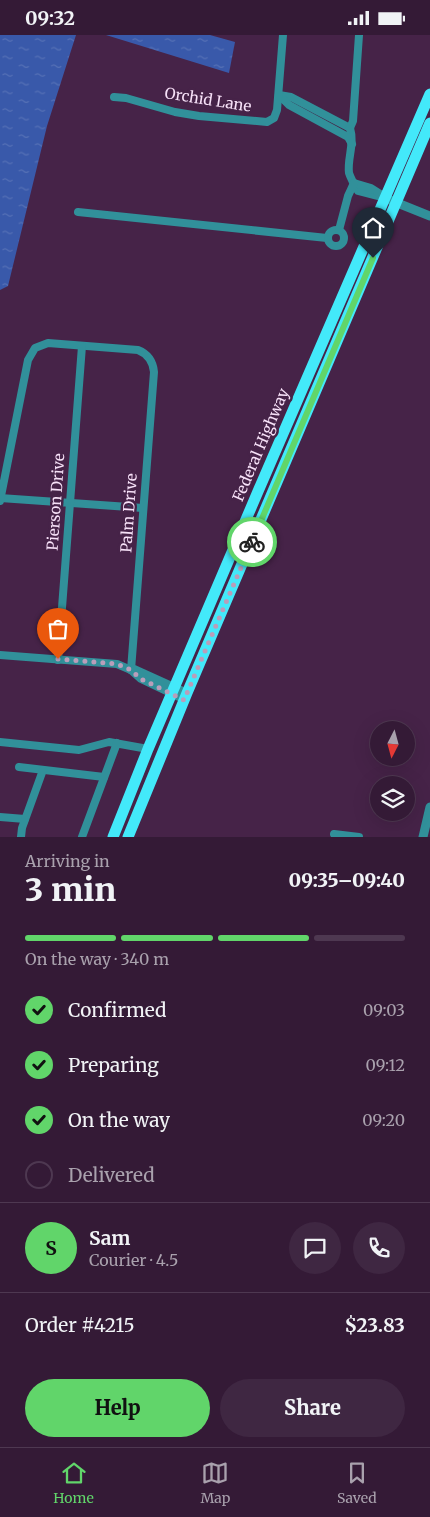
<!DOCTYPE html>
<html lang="en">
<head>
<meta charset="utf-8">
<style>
  body { margin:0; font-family:Merriweather,serif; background:#3f2742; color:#f1f3f6; height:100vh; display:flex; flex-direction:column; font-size:19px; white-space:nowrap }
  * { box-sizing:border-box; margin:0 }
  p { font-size:16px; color:#a9a1ad }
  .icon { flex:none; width:28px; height:28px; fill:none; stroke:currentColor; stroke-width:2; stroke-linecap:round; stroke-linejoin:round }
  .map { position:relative; height:802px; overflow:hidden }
  .details { display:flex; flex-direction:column; background:#341a36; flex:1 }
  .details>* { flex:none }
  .needle { width:32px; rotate:186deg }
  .buttons { position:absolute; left:370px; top:686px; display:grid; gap:10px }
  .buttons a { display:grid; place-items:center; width:45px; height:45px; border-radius:50%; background:#341a36; box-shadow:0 5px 20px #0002,0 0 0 1px #4e3851; font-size:25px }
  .pin { position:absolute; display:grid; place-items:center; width:42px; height:42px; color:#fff; margin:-51px -21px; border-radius:50% 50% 50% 0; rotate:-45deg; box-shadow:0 0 5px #0007 }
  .pin .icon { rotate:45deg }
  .courier { position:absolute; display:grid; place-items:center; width:50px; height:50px; margin:-25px; border:4px solid #61d56a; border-radius:50%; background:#fff; color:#222; box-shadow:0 1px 6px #0007 }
  .overview em { font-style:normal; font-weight:800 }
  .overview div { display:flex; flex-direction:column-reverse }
  .overview { display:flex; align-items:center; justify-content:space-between; height:85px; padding:0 25px }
  h1 { font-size:32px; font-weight:800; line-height:38px }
  .bar { display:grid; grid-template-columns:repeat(4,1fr); gap:8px 5px; align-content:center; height:60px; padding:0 25px }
  .bar i { height:6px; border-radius:4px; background:#4e3851 }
  .bar .active { background:#61d56a }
  .bar p { grid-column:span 4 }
  .line { display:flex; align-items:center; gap:12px; padding:0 25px; border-top:1px solid #4e3851 }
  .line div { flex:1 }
  .round { display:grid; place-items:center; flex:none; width:52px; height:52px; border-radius:26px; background:#3f2742 }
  ol { padding:0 25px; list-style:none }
  li { display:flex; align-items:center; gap:15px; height:55px }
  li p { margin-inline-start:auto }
  li .icon { padding:5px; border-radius:50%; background:#61d56a; color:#111; stroke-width:4 }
  li:last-child { color:#a9a1ad }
  li i { width:28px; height:28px; border:2px solid #4e3851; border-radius:50% }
  .button { display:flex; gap:10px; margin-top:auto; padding:10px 25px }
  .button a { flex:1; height:58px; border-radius:30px; background:#61d56a; color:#111; font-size:20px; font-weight:800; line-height:58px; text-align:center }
  .button a+a { background:#3f2742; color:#f1f3f6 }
  .status { display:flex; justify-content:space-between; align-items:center; height:35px; padding:0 25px; background:#341a36; direction:ltr }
  .status svg { height:14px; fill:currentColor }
  .dock { display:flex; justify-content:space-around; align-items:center; height:70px; border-top:1px solid #4e3851; background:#341a36; font-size:14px; color:#a9a1ad }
  .dock a { display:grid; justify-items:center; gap:2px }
  .dock .active { color:#61d56a }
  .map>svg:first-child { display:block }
</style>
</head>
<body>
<div class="status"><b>09:32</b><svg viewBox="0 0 49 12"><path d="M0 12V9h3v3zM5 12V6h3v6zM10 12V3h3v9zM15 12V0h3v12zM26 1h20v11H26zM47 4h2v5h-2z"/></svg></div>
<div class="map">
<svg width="430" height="802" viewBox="0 0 430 802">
  <defs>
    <pattern id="water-ripples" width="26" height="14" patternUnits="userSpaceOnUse" patternTransform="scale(1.25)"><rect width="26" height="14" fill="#3959aa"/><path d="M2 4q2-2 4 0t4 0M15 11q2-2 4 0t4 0" fill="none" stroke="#5671b6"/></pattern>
  </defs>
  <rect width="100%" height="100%" fill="#462348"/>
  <g fill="url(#water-ripples)">
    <polygon points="0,0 76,0 47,91 8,251 0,255"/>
    <polygon points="106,0 210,0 235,7 229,38"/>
  </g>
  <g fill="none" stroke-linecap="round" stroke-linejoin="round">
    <g stroke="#31909a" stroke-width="8">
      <path d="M279 60 291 62 350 93C355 110 347 123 349 138 351 144 355 151 358 156L385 163"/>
      <polyline points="279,60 289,70 348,102 352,109"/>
      <polyline points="114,62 126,63 175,77 199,81 267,87 274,83 277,75 283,0"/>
      <polyline points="350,93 353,86 359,0"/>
      <polyline points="354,148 371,153 382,160"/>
      <polyline points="78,177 327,203"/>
      <circle cx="336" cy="203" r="8"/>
      <polyline points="339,195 348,161 354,148"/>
      <polyline points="0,463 143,473"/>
      <path d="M0 466 28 325 35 313 48 308 138 315C148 319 153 326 154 337L131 635"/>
      <polyline points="0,620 117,629 131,635 141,644 185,665"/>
      <polyline points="58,625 82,311"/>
      <polyline points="131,635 134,634 187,658"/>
      <polyline points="0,707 79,715 109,707 148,714"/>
      <polyline points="19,732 104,742"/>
      <polyline points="0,782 25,784"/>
      <polyline points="334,799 359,802"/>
      <polyline points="21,802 22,793 43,735"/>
      <polyline points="82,802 117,708"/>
    </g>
    <g stroke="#31909a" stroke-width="9">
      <polyline points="385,163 430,181"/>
      <polyline points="423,802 430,772"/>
    </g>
    <g stroke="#43e9fa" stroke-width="11">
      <polyline points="113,802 148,714 259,454 430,59"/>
      <polyline points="128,802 187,658 430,88"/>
    </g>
  </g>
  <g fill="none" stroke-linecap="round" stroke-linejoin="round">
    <polyline stroke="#b99eba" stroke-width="5" stroke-dasharray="0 9" points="58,624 117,629 131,635 141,644 184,665 252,507"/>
    <polyline stroke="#61d56a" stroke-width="6" points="252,507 373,223"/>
  </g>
  <g text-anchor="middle" stroke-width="5" stroke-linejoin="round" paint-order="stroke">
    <g font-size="15" fill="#f7e1f8" stroke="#462348">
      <text transform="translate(208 65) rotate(9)" y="5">Orchid Lane</text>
      <text transform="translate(261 410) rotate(-67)" y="5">Federal Highway</text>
      <text transform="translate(56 467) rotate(-86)" y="5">Pierson Drive</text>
      <text transform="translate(129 478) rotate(-86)" y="5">Palm Drive</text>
    </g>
  </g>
</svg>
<div class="buttons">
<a><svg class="needle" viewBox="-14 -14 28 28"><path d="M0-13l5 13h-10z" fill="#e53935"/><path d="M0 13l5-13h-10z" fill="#a9a1ad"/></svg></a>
<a><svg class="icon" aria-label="layers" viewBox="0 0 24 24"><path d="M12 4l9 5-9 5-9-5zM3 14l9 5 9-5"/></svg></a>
</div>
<div class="pin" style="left:58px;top:624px;background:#ea580c"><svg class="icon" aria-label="bag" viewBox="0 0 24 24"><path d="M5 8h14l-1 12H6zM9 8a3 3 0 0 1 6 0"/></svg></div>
<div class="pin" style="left:373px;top:223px;background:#1f2937"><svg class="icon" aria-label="home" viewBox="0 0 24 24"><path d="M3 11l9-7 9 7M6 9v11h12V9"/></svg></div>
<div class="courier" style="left:252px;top:507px"><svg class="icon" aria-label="bike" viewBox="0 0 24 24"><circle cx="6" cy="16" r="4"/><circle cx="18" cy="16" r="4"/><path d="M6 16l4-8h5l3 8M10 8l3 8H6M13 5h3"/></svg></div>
</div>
<section class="details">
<div class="overview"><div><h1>3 min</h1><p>Arriving in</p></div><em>09:35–09:40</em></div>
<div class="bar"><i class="active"></i><i class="active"></i><i class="active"></i><i></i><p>On the way · 340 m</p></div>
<ol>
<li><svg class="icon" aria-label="check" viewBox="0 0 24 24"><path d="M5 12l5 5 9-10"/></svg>Confirmed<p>09:03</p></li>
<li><svg class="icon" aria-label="check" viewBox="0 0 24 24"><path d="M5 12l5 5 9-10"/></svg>Preparing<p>09:12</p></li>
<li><svg class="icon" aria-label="check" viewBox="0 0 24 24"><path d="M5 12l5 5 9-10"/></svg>On the way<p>09:20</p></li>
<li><i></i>Delivered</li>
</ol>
<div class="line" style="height:90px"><b class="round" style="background:#61d56a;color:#111">S</b><div><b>Sam</b><p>Courier · 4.5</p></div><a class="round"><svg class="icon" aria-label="chat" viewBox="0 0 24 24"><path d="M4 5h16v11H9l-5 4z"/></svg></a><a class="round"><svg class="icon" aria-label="phone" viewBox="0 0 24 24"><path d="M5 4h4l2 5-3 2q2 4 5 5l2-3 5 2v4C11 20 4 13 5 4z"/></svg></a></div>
<div class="line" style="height:65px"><div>Order #4215</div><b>$23.83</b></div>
<div class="button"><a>Help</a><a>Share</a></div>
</section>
<nav class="dock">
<a class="active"><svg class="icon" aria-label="home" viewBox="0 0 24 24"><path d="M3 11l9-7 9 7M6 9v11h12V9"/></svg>Home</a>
<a><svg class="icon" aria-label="map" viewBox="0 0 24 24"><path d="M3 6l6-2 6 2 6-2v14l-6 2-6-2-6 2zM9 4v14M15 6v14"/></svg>Map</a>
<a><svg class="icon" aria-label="saved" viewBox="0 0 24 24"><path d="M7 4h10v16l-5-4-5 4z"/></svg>Saved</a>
</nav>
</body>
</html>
